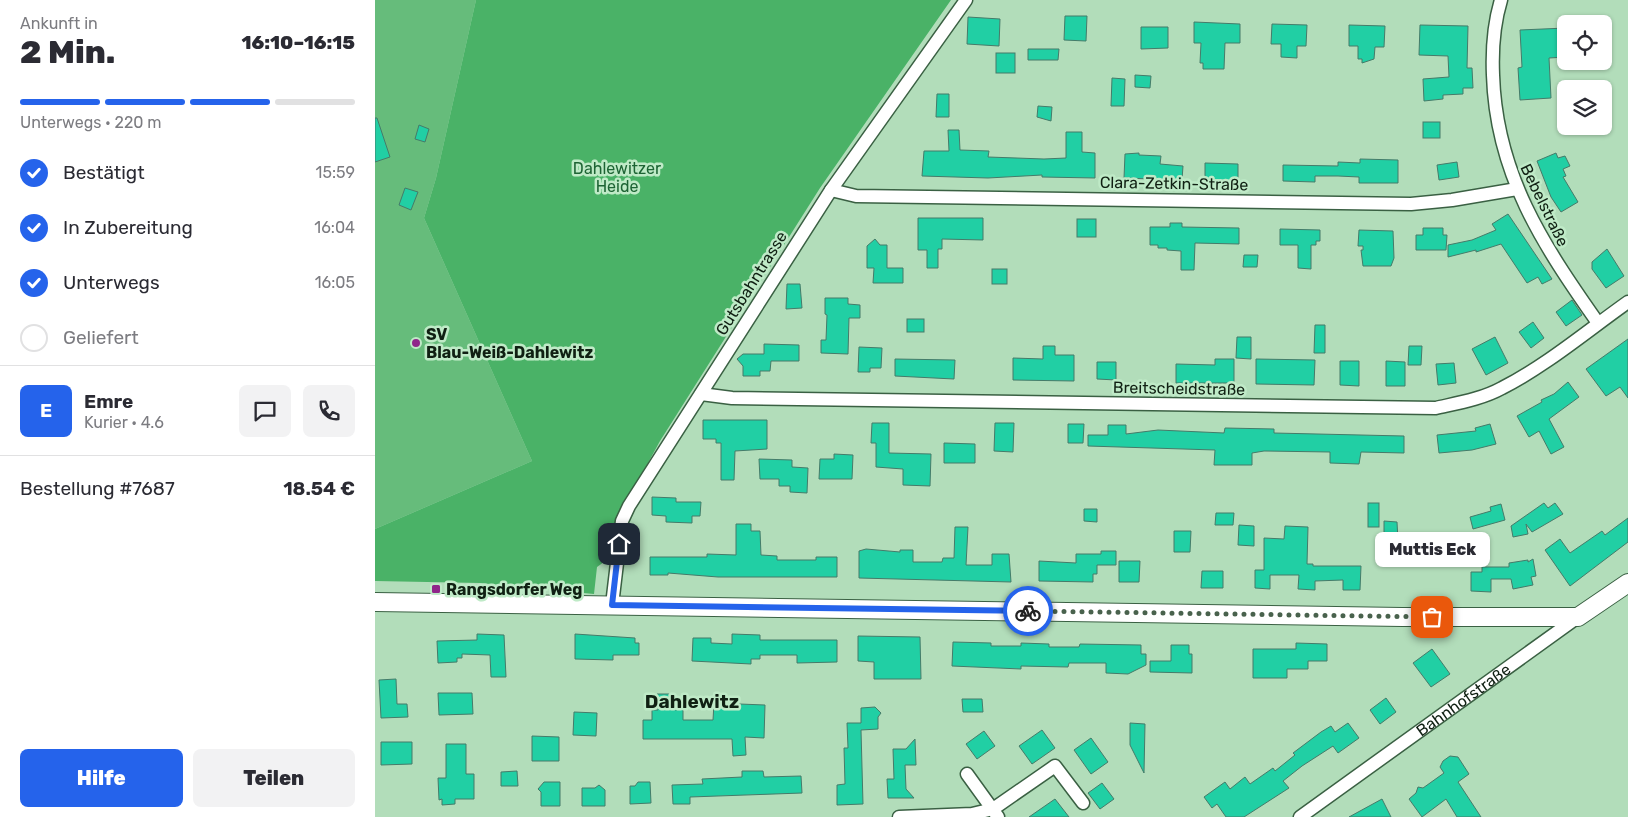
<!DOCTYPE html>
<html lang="de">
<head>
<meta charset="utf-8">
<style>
  body { margin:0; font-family:Rubik,sans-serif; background:#f2f2f3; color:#2b2b33; height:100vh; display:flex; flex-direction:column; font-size:19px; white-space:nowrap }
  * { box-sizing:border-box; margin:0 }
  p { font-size:16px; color:#7c7c81 }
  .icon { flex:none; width:28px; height:28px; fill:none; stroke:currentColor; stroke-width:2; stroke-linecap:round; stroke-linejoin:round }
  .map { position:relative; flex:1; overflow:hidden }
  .side { display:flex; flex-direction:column; background:#fff; width:375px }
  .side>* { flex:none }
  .buttons { position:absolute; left:1182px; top:15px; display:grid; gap:10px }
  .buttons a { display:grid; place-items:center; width:55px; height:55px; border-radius:8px; background:#fff; box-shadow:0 1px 4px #0004; font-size:25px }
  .pin { position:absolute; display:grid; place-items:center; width:42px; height:42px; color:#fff; margin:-21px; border-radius:10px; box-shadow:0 2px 8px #0006 }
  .courier { position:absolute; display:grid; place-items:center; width:50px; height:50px; margin:-25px; border:4px solid #2563eb; border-radius:50%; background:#fff; color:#222; box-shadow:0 1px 6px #0007 }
  .bubble { position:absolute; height:35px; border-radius:8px; background:#fff; box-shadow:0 1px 4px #0004; font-size:16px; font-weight:800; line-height:35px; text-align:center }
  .summary em { font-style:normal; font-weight:800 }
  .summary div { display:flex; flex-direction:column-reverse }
  .summary { display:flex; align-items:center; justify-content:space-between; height:85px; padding:0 20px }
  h1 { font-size:32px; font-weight:800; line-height:38px }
  .bar { display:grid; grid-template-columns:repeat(4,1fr); gap:8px 5px; align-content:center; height:60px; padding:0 20px }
  .bar i { height:6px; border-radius:4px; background:#e1e1e2 }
  .bar .active { background:#2563eb }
  .bar p { grid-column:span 4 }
  .line { display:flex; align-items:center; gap:12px; padding:0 20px; border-top:1px solid #e1e1e2 }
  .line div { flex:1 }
  .round { display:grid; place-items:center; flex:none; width:52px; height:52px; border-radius:8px; background:#f2f2f3 }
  ol { padding:0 20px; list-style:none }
  li { display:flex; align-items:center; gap:15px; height:55px }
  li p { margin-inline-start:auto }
  li .icon { padding:5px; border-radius:50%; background:#2563eb; color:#fff; stroke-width:4 }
  li:last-child { color:#7c7c81 }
  li i { width:28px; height:28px; border:2px solid #e1e1e2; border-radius:50% }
  .action { display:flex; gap:10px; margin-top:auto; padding:10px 20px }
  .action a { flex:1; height:58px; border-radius:8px; background:#2563eb; color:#fff; font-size:20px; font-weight:800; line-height:58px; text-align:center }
  .action a+a { background:#f2f2f3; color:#2b2b33 }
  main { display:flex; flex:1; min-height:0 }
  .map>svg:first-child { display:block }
</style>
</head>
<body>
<main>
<section class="side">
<div class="summary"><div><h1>2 Min.</h1><p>Ankunft in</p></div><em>16:10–16:15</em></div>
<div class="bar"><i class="active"></i><i class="active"></i><i class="active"></i><i></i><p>Unterwegs · 220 m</p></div>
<ol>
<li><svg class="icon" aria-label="check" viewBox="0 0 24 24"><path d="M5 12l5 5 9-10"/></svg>Bestätigt<p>15:59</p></li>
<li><svg class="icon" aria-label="check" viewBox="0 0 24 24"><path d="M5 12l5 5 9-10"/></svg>In Zubereitung<p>16:04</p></li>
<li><svg class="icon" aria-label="check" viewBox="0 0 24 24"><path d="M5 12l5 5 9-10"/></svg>Unterwegs<p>16:05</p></li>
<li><i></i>Geliefert</li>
</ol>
<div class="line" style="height:90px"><b class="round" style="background:#2563eb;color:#fff">E</b><div><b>Emre</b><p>Kurier · 4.6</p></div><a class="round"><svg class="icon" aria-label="chat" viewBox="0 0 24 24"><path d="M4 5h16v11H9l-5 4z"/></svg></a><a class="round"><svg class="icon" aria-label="phone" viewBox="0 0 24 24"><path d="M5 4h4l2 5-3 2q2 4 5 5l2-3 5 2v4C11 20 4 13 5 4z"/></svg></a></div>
<div class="line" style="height:65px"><div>Bestellung #7687</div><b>18.54 €</b></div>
<div class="action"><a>Hilfe</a><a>Teilen</a></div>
</section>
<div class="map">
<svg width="1253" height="817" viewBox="0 0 1253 817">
  <rect width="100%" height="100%" fill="#b2ddba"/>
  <polygon fill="#66bc7b" points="0,0 101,0 61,178 49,218 157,461 0,529"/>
  <polygon fill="#4ab267" points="101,0 576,0 445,188 285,441 244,516 236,557 222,567 219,594 105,583 0,581 0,529 157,461 49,218 61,178"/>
  <g fill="#21cfa4" stroke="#457b69">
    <polygon points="690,16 712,16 711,41 689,40"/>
    <polygon points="593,17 625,19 624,46 592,44"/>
    <polygon points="819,22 865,24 865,43 850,43 849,69 828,69 828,63 825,63 826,43 819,43"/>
    <polygon points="897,24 932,25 931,46 922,46 922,58 906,57 906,44 896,44"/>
    <polygon points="974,25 1010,26 1009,47 1000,47 999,59 987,63 987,59 983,59 983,46 974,46"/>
    <polygon points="1045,25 1093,26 1092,68 1097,68 1098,88 1088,88 1088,94 1068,95 1068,99 1049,101 1048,79 1074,77 1073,56 1044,55"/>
    <polygon points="766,27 793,27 793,48 766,49"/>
    <polygon points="1191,28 1191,57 1174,58 1176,98 1145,100 1143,68 1147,67 1145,30"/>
    <polygon points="653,49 684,49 683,60 653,60"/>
    <rect x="621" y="53" width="19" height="20"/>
    <polygon points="760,75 776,76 775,88 760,87"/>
    <polygon points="737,78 750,79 749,106 736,106"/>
    <polygon points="562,94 574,94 574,117 561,117"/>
    <polygon points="663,106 677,107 676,121 662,117"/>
    <polygon points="0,118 2,118 15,157 0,162"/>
    <rect x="1048" y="122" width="17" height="16"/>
    <polygon points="44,125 54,129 50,142 40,139"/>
    <polygon points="573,130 584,130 585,150 614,151 613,157 669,159 691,158 691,132 707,132 707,152 720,153 720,178 667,177 667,175 613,178 547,176 549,151 574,151"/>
    <polygon points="764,153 764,155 786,156 785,164 808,166 807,180 749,178 750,154"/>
    <polygon points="1181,153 1183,158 1190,156 1195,166 1188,169 1191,176 1188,177 1203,202 1186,212 1176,197 1162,161"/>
    <polygon points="985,159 1023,160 1023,183 984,183 984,177 963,176 940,176 940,182 908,181 908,165 963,166 963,162 985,163"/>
    <polygon points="1082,162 1084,177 1064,180 1062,165"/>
    <polygon points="830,163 863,164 863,181 830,180"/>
    <polygon points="30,188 43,192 36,210 24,205"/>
    <polygon points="1133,214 1177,279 1167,284 1163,277 1152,283 1126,244 1101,252 1101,250 1073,257 1073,245 1097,240 1121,230 1117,224"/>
    <polygon points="543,218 608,218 608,240 567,239 567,249 563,249 563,268 552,268 552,250 543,250"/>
    <rect x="702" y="219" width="19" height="18"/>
    <polygon points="795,223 807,223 807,227 864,228 864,244 820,243 819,270 806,270 806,251 792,250 792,248 783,248 783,245 775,245 775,227 795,227"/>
    <polygon points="1048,228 1068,228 1068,235 1072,235 1071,250 1041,250 1041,235 1048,235"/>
    <polygon points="905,229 945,230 945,241 941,241 941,245 936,245 936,269 923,268 923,245 905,245"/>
    <polygon points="984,230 1018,231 1019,258 1016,266 988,266 986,250 988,250 988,246 983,246"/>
    <polygon points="500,239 505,245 512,245 512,268 528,268 528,283 498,283 499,268 492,268 492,246"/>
    <polygon points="1232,249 1249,276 1231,288 1217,269 1217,262"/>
    <polygon points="869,255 883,255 882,267 868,267"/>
    <rect x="617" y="269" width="15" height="15"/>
    <polygon points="412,284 425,284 427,308 411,309"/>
    <polygon points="450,298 473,298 473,304 485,305 485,318 474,318 473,354 446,353 446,340 451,340 452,315 450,314"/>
    <polygon points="1197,300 1207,315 1191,326 1181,312"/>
    <rect x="532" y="319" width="17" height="13"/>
    <polygon points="1158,322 1169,338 1156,348 1144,332"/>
    <polygon points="940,325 950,325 950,353 939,353"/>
    <polygon points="862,337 876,337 876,359 861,358"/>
    <polygon points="1120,337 1133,363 1111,375 1097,349"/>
    <polygon points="1253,339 1253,398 1245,387 1231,396 1211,369"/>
    <polygon points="389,344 424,345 424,361 396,361 395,371 385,371 385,376 368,376 368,366 362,359 368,354 389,354"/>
    <polygon points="668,346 680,346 680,355 699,355 699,381 638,380 638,358 668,359"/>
    <polygon points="1034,346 1047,346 1046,365 1033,365"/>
    <polygon points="484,347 507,348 506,368 495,368 495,372 483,372"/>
    <polygon points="520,359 580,360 579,379 520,376"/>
    <polygon points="840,359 859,359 859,383 801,383 801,364 840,365"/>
    <polygon points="881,359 940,360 939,385 881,384"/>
    <polygon points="965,361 984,361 984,386 965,385"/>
    <polygon points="1011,361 1030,362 1030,386 1011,386"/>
    <polygon points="722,362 741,362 741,380 722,379"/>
    <polygon points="1079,363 1081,383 1063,385 1061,364"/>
    <polygon points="1193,382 1204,397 1174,419 1189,447 1176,454 1164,431 1154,437 1142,416 1167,402 1166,400 1179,394"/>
    <polygon points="328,420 392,420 392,449 360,451 359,480 346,480 346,443 341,443 341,439 328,439"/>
    <polygon points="497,423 514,423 514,453 556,454 555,486 528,485 528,469 501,467 501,443 496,443"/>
    <polygon points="620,423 639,423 638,452 619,451"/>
    <polygon points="693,424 709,424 708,443 693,443"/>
    <polygon points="1115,424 1121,444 1097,450 1064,453 1062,435 1101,431 1100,428"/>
    <polygon points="733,425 751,425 751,434 783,430 849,433 850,428 899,429 899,433 1029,436 1029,453 986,452 984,464 955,463 955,452 889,451 877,453 877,465 839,465 840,450 713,446 713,435 733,435"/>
    <polygon points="569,443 600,444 600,463 569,463"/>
    <polygon points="459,454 478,455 477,479 444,479 445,459 459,459"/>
    <polygon points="384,459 417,460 417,467 433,468 432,493 415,492 415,486 404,486 404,479 385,479"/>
    <polygon points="277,497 301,498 301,502 326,502 325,516 317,516 317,523 291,522 291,516 277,515"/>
    <rect x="993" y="503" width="11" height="24"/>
    <polygon points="1169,503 1173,508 1180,503 1188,514 1157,532 1151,524 1153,534 1138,537 1136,526"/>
    <polygon points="1126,504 1130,520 1098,529 1095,517 1116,511 1115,507"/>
    <polygon points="709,509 722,509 722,522 709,521"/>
    <polygon points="841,513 859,513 858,525 840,525"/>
    <polygon points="1253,518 1253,542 1195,586 1170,550 1185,539 1195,553 1227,531 1230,535"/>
    <polygon points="1009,521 1022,522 1023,541 1009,541"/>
    <polygon points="361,524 376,524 376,531 385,531 386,555 402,556 402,560 441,560 441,557 462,557 462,577 343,577 293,573 293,575 275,575 275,557 332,557 332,554 361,555"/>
    <polygon points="864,525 879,526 879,546 863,545"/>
    <polygon points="910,526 933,527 932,564 938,564 938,566 986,566 985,590 968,590 968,580 940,581 940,590 923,589 924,575 895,575 895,589 880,588 880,570 889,570 889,538 909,539"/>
    <polygon points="580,527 593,527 591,565 617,565 617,554 634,554 636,582 484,578 484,551 491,549 525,552 525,550 538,550 538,562 567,562 568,558 579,558"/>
    <polygon points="799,531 816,531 815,552 799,552"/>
    <polygon points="726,551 741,551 741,565 722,565 722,574 718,574 718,582 664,581 664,561 701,563 701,554 726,554"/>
    <polygon points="1158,559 1161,576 1156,577 1158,585 1138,589 1136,579 1116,579 1116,592 1096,591 1096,572 1107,572 1107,567 1134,567 1134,563 1153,560 1153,562"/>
    <polygon points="744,561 765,561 764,582 744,582"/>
    <polygon points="827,571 848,571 848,588 826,588"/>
    <polygon points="102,634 129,635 131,677 116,677 115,655 87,654 87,658 82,658 82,662 63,663 62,641 102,640"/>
    <polygon points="200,634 260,638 260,643 264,643 264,655 238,655 238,660 200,659"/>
    <polygon points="357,634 385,635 385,640 462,640 462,662 422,663 422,655 385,655 385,659 376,659 376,664 317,661 318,638 336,638 336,643 357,644"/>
    <polygon points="483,636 545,637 546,679 499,679 499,662 483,661"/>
    <polygon points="578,642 616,643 616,646 646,646 646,643 674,644 674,647 704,647 705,644 766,645 766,654 771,654 771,665 753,674 731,673 731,663 694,663 693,667 646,666 646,669 577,666"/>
    <polygon points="921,643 952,644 952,661 933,661 933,669 912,669 912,678 878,678 878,649 921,649"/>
    <polygon points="796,645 814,645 814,654 817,654 817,673 775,672 775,661 796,661"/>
    <polygon points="1057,649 1075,674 1056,687 1038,663"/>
    <polygon points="21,679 22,704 32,704 33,717 6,718 4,680"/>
    <polygon points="63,693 97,693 98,714 64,715"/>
    <polygon points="282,694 300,694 300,710 308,709 308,720 338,720 339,703 390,705 389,738 370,737 371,755 358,756 357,739 268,739 268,720 277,720 277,710 283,710"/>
    <polygon points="1011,698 1021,712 1005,724 995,710"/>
    <polygon points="587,699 607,699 608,712 588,712"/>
    <polygon points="500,707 506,713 503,717 503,729 486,730 488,804 462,805 462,785 470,784 469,748 473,748 472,723 486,723 486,708"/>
    <polygon points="199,712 222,713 221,736 198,735"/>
    <polygon points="755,723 770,724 769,773 755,745"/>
    <polygon points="973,723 984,738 963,753 958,746 927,766 908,781 914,788 869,817 851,817 842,804 837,808 829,797 850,782 855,789 870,777 875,784 898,768 900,771 920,755 918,753 946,732 956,726 960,732"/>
    <polygon points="667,730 680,748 657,764 644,746"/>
    <polygon points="609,731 620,746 602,759 591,744"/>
    <polygon points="157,736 184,737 184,761 157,761"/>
    <polygon points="716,738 733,762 716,774 699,750"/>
    <polygon points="540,739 541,765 530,765 531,789 539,798 513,798 512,779 519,779 518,749 531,749"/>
    <polygon points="6,742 37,742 37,764 6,765"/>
    <polygon points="71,744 91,744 91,774 99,774 99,799 80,799 80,804 67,805 67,799 64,800 63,778 71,778"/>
    <polygon points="1075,756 1083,757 1094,774 1083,782 1106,817 1082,817 1071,799 1047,817 1034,799 1041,793 1043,787 1048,788 1069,773 1065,767 1068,761"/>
    <polygon points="142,771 143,786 126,786 126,772"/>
    <polygon points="367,771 388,771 389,777 426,776 427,793 315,797 315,804 298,804 297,785 328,784 327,779 367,777"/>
    <polygon points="169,782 185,782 185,806 166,806 166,792 163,789"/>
    <polygon points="263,782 275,782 276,803 255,804 255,786 260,786"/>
    <polygon points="727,783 739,799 725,809 713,793"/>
    <polygon points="224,785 230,790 230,806 207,806 207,788 220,788"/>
    <polygon points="680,799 694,817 654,817"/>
    <polygon points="1007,799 1016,817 974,817"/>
  </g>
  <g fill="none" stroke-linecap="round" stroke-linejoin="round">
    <g stroke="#3a6043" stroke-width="15">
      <g id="minor">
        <path d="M1126 0C1119 23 1117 51 1118 75 1121 174 1168 245 1223 323"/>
        <polyline points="456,190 481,196 1036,204 1077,200 1142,189"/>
        <path d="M326 394 357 398 1061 408C1083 403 1107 399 1127 388 1172 365 1212 331 1253 302"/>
        <polyline points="237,605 247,521 254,506 456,190 591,0"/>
        <polyline points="592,774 623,817"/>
        <polyline points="524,817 597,814 618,809 680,766 708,803"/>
        <path id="s1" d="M925 817 1203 617"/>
      </g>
    </g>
    <g stroke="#3a6043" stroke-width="20">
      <polyline id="secondary" points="0,602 1027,617 1203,617 1253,583"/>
    </g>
    <use href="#minor" stroke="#fff" stroke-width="12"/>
    <use href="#secondary" stroke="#fff" stroke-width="18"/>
  </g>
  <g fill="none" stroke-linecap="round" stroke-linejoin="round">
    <polyline stroke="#49624d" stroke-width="5" stroke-dasharray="0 9" points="653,611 1057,617"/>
    <polyline stroke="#2563eb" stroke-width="6" points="244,544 237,605 653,611"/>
  </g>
  <g fill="#90268a" stroke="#bfeac7" stroke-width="2">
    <circle cx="41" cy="343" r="5"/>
    <rect x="56" y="584" width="10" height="10" rx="2.5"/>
  </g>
  <g text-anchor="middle" stroke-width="5" stroke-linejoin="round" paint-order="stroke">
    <g font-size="16" fill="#1d6434" stroke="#bfeac7">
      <text x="242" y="174">Dahlewitzer<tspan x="242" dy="18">Heide</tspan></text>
    </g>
    <g font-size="16" fill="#102013" stroke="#bfeac7">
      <text transform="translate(799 183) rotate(1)" y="6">Clara-Zetkin-Straße</text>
      <text transform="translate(1170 205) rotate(64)" y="6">Bebelstraße</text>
      <text transform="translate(376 283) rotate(-58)" y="6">Gutsbahntrasse</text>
      <text transform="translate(804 388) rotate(1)" y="6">Breitscheidstraße</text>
      <text dy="6" stroke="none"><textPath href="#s1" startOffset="201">Bahnhofstraße</textPath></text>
    </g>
    <g font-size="16" font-weight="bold" fill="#102013" stroke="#bfeac7" text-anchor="start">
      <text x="51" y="340">SV<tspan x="51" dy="18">Blau-Weiß-Dahlewitz</tspan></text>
      <text x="71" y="595">Rangsdorfer Weg</text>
    </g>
    <g font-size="19" font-weight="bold" fill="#102013" stroke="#bfeac7">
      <text x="317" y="708">Dahlewitz</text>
    </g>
  </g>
</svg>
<div class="buttons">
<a><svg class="icon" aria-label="locate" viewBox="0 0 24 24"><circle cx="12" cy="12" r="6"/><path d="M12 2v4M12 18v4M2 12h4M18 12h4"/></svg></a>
<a><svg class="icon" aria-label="layers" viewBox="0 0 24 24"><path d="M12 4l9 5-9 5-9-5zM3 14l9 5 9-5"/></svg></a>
</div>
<div class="pin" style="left:1057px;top:617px;background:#ea580c"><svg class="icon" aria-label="bag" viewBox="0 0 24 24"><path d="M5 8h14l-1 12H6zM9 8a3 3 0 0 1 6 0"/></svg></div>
<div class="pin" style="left:244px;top:544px;background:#1f2937"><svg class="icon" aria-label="home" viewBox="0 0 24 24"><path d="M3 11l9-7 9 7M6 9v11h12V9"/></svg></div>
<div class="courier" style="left:653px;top:611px"><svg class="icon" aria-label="bike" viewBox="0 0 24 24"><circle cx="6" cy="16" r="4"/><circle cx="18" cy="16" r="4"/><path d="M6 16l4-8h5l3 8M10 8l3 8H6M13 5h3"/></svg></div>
<div class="bubble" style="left:1000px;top:532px;width:115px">Muttis Eck</div>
</div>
</main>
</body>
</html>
